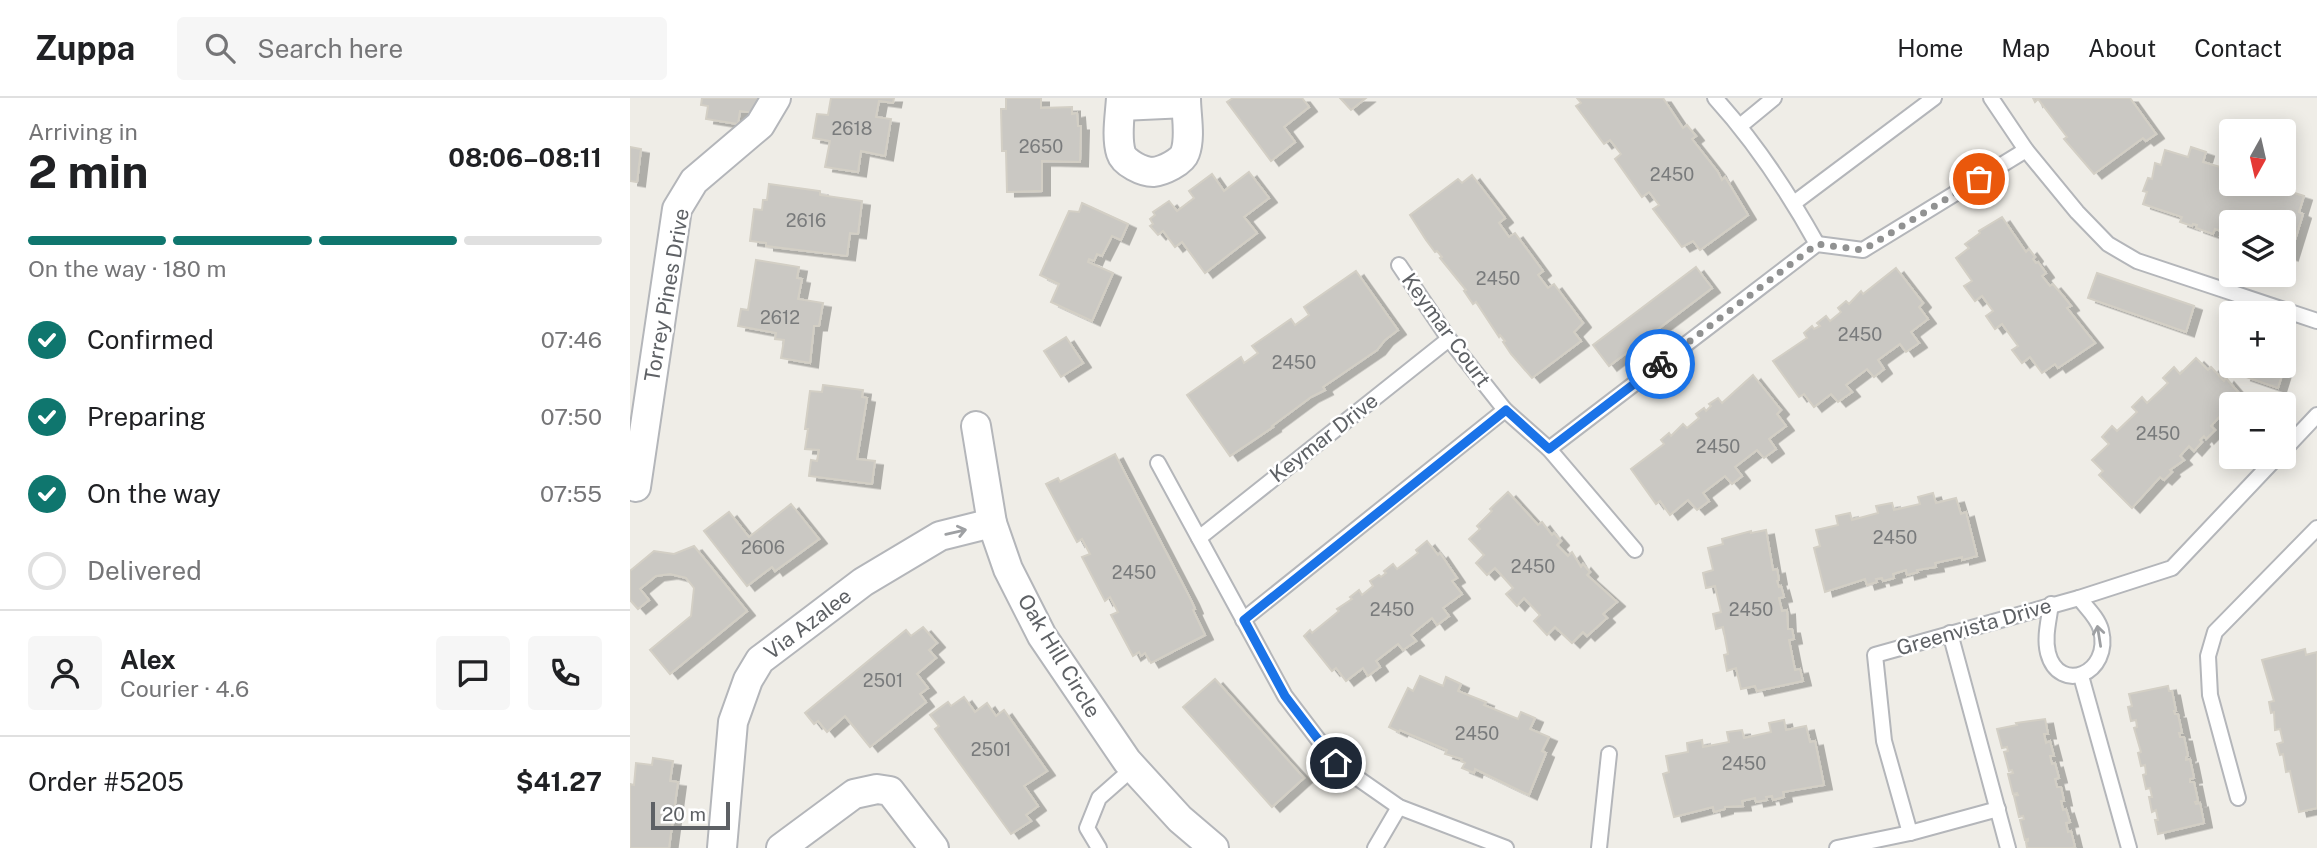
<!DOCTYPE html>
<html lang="en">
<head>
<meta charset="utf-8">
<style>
  body { margin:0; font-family:"Public Sans",sans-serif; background:#f6f6f6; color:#202124; height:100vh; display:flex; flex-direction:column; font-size:26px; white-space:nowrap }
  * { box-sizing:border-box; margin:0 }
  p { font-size:23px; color:#757577 }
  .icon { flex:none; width:38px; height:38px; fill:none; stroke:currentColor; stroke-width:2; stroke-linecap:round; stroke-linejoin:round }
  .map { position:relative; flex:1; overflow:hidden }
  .drawer { display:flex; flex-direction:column; background:#fff; width:630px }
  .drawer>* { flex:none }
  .needle { width:46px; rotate:188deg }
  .fabs { position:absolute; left:1589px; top:21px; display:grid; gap:14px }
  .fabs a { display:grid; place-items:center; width:77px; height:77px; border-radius:7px; background:#fff; box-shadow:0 4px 18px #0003; font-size:35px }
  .scale { position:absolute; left:21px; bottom:18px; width:79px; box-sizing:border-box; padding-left:7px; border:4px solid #5e6165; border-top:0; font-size:19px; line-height:24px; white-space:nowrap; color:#5e6165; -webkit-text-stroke:5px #fff; paint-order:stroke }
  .pin { position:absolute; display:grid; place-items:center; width:60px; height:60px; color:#fff; margin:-30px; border:4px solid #fff; border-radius:50%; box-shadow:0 2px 7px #0007 }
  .courier { position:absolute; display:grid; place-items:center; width:70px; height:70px; margin:-35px; border:5px solid #1a73e8; border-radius:50%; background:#fff; color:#222; box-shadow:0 2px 9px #0007 }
  .summary em { font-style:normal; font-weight:700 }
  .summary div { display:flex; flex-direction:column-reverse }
  .summary { display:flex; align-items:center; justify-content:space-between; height:119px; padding:0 28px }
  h1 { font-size:46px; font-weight:700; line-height:52px }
  .bar { display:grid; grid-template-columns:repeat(4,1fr); gap:10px 7px; align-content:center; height:84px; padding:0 28px }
  .bar i { height:9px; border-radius:5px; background:#e0e0e0 }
  .bar .current { background:#0f766e }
  .bar p { grid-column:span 4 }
  .line { display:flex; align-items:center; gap:18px; padding:0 28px; border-top:2px solid #e0e0e0 }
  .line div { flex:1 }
  .round { display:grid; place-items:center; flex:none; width:74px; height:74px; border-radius:7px; background:#f6f6f6 }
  ol { padding:0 28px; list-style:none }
  li { display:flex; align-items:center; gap:21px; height:77px }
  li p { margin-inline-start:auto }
  li .icon { padding:7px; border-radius:50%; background:#0f766e; color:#fff; stroke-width:4 }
  li:last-child { color:#757577 }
  li i { width:38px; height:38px; border:4px solid #e0e0e0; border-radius:50% }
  header { display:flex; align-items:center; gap:42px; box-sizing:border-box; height:98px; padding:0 35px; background:#fff; border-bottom:2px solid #e0e0e0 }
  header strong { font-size:33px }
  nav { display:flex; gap:38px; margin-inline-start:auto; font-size:24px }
  .search { width:490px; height:63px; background:#f6f6f6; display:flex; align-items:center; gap:18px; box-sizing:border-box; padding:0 24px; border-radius:7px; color:#757577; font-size:26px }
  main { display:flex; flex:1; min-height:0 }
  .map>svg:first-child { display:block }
</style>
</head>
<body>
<header>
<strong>Zuppa</strong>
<div class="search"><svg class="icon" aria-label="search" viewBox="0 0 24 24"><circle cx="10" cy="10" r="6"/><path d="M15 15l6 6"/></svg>Search here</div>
<nav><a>Home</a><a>Map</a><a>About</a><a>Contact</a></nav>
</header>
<main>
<section class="drawer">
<div class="summary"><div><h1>2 min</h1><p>Arriving in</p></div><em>08:06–08:11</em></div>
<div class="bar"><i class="current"></i><i class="current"></i><i class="current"></i><i></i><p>On the way · 180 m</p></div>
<ol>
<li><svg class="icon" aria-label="check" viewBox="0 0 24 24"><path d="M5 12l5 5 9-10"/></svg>Confirmed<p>07:46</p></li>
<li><svg class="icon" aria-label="check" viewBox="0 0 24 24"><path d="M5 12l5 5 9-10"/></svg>Preparing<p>07:50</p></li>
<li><svg class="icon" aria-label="check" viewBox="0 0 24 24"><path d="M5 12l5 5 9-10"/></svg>On the way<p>07:55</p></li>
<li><i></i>Delivered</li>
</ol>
<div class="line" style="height:126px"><a class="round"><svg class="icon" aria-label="person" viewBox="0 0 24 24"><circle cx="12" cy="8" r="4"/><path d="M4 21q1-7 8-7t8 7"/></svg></a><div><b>Alex</b><p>Courier · 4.6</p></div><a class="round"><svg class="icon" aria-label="chat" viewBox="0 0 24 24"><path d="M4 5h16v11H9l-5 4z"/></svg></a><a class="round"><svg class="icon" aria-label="phone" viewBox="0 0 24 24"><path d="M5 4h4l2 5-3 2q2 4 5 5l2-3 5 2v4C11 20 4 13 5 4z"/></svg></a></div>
<div class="line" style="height:91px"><div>Order #5205</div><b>$41.27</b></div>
</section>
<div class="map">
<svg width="1687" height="750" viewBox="0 0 1687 750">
  <defs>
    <filter id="shadow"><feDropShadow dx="8" dy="4.5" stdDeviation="0" flood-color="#0004"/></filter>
  </defs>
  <rect width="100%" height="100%" fill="#efede7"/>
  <g fill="#cac8c3" stroke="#d3cfc5" stroke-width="2" filter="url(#shadow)">
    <polygon points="72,0 128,0 125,15 110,13 108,26 76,21 78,8 71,7"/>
    <polygon points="201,0 264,0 263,5 249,3 246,19 261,21 255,58 231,53 228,74 195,69 200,43 183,40 187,16 198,17"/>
    <polygon points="376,0 411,0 411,10 442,9 442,16 447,15 448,28 451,28 450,64 412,63 412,93 377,94 376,53 372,53 371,11 376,11"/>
    <polygon points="603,0 672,0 679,9 654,29 665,44 641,63 597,4"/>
    <polygon points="710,0 736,0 721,12"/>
    <polygon points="947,0 1033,0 1053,30 1057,27 1066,38 1062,41 1088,74 1092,82 1095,79 1118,117 1070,152 1063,143 1052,149 1023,111 1029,107 1019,94 1012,99 985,61 991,56 980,42 974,46 946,8 951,5"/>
    <polygon points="1403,0 1500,0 1526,36 1516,43 1513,40 1464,76 1434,41 1437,39 1408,1 1405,4"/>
    <polygon points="0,49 11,51 7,84 0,83"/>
    <polygon points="1561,49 1576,54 1573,64 1597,71 1601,63 1601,86 1654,86 1652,91 1674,98 1669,114 1673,116 1660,158 1654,156 1654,124 1601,124 1601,142 1590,138 1591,133 1585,131 1583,136 1566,130 1567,127 1563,126 1562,128 1550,124 1552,119 1513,106 1517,94 1513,93 1518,80 1522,81 1525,65 1531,67 1535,52 1558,59"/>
    <polygon points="619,74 639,100 614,119 627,135 575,175 552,144 545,149 533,133 528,137 520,128 523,126 520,121 525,117 523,114 539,103 547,113 564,100 559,93 582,76 594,93"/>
    <polygon points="842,77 875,120 869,125 879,139 885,135 913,173 908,177 918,190 924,186 953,225 944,234 951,243 902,280 881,256 873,244 875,243 870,237 869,239 846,204 843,206 834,193 836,192 810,160 812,159 807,153 805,154 796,142 780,117 828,81 832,85"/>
    <polygon points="139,86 190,93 190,97 232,103 228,136 220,135 217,158 136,148 136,145 120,143 124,111 132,112 133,102 137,102"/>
    <polygon points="452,105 498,126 491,142 482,138 472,158 467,156 464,163 459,161 458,164 483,175 462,223 421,204 429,186 410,177 439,113 449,114"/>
    <polygon points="1372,119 1396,154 1399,151 1405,159 1403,161 1406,165 1408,164 1416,175 1412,178 1420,188 1423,186 1434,199 1441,208 1437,210 1465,245 1428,270 1425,266 1412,275 1400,259 1392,265 1382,252 1388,248 1372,226 1365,231 1356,218 1363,213 1352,198 1345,203 1334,188 1342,183 1326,160 1339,150 1335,146 1350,135 1349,133"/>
    <polygon points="126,162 169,169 167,180 172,181 168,201 193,205 189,228 184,228 180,265 151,260 154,242 145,241 146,235 108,228 111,211 118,212"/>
    <polygon points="1066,169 1082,190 979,268 963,247"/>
    <polygon points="1266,170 1293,205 1289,209 1298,221 1281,234 1289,245 1276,254 1270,246 1248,262 1254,271 1244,279 1237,271 1216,287 1222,294 1208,304 1201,296 1184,309 1174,296 1169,299 1143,263 1177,240 1174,235 1182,228 1184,231 1190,228 1187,225 1196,218 1200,223 1211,214 1208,210 1216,203 1219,206 1231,193 1233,196"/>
    <polygon points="726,173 768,232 755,242 747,252 693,289 695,292 681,299 642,328 643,329 600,358 557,297 611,259 614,265 628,255 622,248 661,221 665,227 679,217 674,209"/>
    <polygon points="1467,175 1564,208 1556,234 1458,200"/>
    <polygon points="436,239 453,265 431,279 414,253"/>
    <polygon points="1566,260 1578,272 1581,269 1594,283 1596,280 1614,301 1609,306 1601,306 1581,328 1585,332 1576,341 1574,338 1570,342 1572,344 1564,353 1559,348 1550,358 1554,362 1540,372 1542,374 1534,382 1530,379 1502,410 1469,377 1473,373 1462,362 1479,346 1472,339 1482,328 1487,333 1507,314 1502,309 1512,299 1517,305 1538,285 1533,280 1544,269 1550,276"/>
    <polygon points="1654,263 1656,264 1648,290 1613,278 1617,268 1654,268"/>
    <polygon points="1123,277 1151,312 1147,316 1156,328 1139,341 1146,351 1134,360 1127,352 1105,369 1112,378 1102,386 1095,378 1073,395 1079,403 1067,412 1058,402 1040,417 1030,403 1026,406 1001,371 1034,346 1031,342 1039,335 1041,338 1053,326 1057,330 1069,320 1066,316 1074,310 1076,313 1081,308 1079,306 1088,300 1092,305"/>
    <polygon points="193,287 233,292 232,299 237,300 227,361 245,363 242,386 179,378 181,362 187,363 189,352 175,351 178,331 175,331 180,293 192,294"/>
    <polygon points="485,356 561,502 565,511 563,512 575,537 521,565 515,555 511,558 509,554 503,558 481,517 488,514 480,499 475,503 452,459 460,456 452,441 447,444 416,386 428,380 430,384"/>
    <polygon points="878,394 908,427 912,424 922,437 924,435 931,443 927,447 938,458 942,454 951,469 953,466 960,474 957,477 987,504 973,516 977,520 957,538 953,534 942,545 925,529 917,537 904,523 910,517 894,500 887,508 876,496 883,490 865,470 857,477 846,465 854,457 839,441 850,431 847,428 862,413 860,411"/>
    <polygon points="1303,395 1306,405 1326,400 1331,416 1336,414 1347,458 1332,462 1332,459 1305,465 1306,469 1287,472 1288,474 1277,477 1276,472 1263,476 1264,480 1253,483 1252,480 1246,481 1247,484 1237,487 1235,481 1195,494 1184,450 1190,448 1186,432 1208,427 1206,418 1220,415 1222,422 1248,415 1246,408 1262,405 1264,412 1290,406 1288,399"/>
    <polygon points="161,406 189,441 145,473 142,469 117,488 74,433 99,414 119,439"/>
    <polygon points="1136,432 1143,472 1147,471 1149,482 1147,483 1149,489 1151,488 1154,499 1149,500 1152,513 1157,512 1158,531 1162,531 1164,541 1159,542 1165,572 1170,571 1173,583 1127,593 1125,588 1111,591 1106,570 1097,573 1094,557 1098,556 1093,529 1086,531 1083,516 1091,514 1085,488 1076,490 1073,475 1083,472 1078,450 1093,446 1092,441 1121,433 1121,435"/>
    <polygon points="797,443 808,457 810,455 827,480 822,483 832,496 813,510 819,518 807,527 802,520 781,537 786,543 773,552 768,546 746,563 750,569 738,578 733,570 716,583 706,570 702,573 674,538 680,532 682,535 709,513 707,511 722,501 720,499 729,492 732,497 743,488 740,483 749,477 751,479 756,475 754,473 763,466 767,471 788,455 786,452"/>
    <polygon points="64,448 117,513 40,576 20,552 61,518 64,490 56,480 40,476 26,478 10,491 19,502 8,511 0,502 0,473 24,453 44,456"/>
    <polygon points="293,529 307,545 299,552 306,560 287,576 298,590 290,596 296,604 240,649 215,618 197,634 188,623 184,626 175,615 276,532 281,538"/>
    <polygon points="1675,551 1676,557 1687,554 1687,710 1669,714 1660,673 1656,674 1653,656 1650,657 1647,646 1653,644 1650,631 1645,632 1644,614 1641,615 1639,604 1644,603 1632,562"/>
    <polygon points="790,578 813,588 816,579 831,586 828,593 856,604 854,607 888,621 891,614 905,620 900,631 919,639 912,653 916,655 899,697 845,671 844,675 832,670 835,665 831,663 832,661 815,656 817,652 770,632 769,634 759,629 778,590 783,593"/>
    <polygon points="585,581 674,680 642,709 553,609"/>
    <polygon points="1538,588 1539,593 1542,593 1546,613 1544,613 1545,616 1548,616 1552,635 1549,635 1550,639 1554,639 1558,658 1556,659 1556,662 1560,661 1564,680 1560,681 1560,684 1564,684 1568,703 1565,704 1566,706 1570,705 1574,725 1528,736 1525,722 1528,722 1526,712 1522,714 1519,699 1522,699 1520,690 1516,691 1513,677 1516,676 1515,667 1511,668 1508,655 1511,654 1504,630 1507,629 1506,622 1501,623 1498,609 1502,608 1499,596"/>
    <polygon points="334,599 345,614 357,605 366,618 374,612 417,673 394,688 408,708 396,717 401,723 381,736 305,631 309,628 300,617 318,604 321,608"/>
    <polygon points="1415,621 1418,636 1414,636 1416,645 1420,643 1424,658 1420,658 1422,666 1425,665 1429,680 1425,681 1427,689 1431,689 1434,703 1431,703 1433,712 1436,711 1440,724 1436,725 1438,734 1441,733 1445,749 1442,750 1397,750 1396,744 1398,743 1398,741 1395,742 1390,722 1394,721 1393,718 1389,719 1384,698 1388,697 1387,695 1383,696 1378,676 1383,675 1382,672 1379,673 1374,654 1378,653 1377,649 1372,650 1367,631 1387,627 1386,625"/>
    <polygon points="1154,622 1156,632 1176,628 1180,644 1185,643 1194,687 1153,694 1154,699 1143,702 1142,698 1136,699 1137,702 1126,704 1125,700 1112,703 1113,708 1095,709 1095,711 1084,714 1083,709 1044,719 1033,676 1039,674 1036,658 1058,654 1057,645 1072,642 1073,649 1099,644 1097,634 1112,632 1114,640 1141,634 1139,625"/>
    <polygon points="23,660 43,663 40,683 48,684 39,750 0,750 0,686 4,687 6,665 22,667"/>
  </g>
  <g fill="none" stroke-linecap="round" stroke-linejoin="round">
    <g stroke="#b4b6ba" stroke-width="18">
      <g id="lane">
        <path d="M1085 0C1125 44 1158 94 1187 146"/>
        <polyline points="1361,0 1396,52 1447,114 1478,146 1507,163 1687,223"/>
        <polyline points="1110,28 1144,0"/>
        <polyline points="1164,105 1304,0"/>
        <polyline points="769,167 819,241 875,312 919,351 1005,452"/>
        <polyline points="919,351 1187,146 1233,152 1396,52"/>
        <polyline points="1654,352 1687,317"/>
        <polyline points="528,365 655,598 706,665 769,709 876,750"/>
        <polyline points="569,440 819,241"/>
        <path d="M1421 506C1419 522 1414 539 1418 555 1429 597 1482 576 1471 532 1468 520 1456 509 1449 500"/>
        <polyline points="613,522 875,312"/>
        <polyline points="1320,535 1378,750"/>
        <polyline points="1451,578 1499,750"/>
        <polyline points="1608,700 1580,597 1578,558 1585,534 1687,430"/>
        <polyline points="1280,735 1254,643 1245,557 1449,500 1542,470 1647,359"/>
        <polyline points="469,750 457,730 469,700 503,670"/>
        <polyline points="745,750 769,709"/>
        <polyline points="969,750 979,656"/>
        <polyline points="1207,750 1280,735 1368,711"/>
      </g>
    </g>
    <g stroke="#b4b6ba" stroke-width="32">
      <g id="street">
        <path d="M491 0C490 17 486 39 491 55 494 65 513 74 523 74 533 73 552 64 555 55 561 39 556 17 556 0"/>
        <polyline points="491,8 556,5"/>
        <polyline points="346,328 362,425 378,471 412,538 497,663 550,721 584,750"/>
        <polyline points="6,389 47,111 64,83 130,27 146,0"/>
        <polyline points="92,750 103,624 118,582 130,562 233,484 310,438 362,425"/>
        <polyline points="151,750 224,696 247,691 260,693 304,750"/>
      </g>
    </g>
    <use href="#lane" stroke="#fff" stroke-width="14"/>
    <use href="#street" stroke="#fff" stroke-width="28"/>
  </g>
  <defs><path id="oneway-shaft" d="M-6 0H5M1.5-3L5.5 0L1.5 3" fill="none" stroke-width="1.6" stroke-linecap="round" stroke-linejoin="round" transform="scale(1.75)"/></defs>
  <g stroke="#9ea0a3">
    <use href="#oneway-shaft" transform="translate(326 434) rotate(-13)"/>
    <use href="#oneway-shaft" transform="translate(1469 538) rotate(-99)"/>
  </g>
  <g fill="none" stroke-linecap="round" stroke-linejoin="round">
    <polyline stroke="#919292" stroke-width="7" stroke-dasharray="0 12.6" points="1030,266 1187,146 1233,152 1349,81"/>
    <polyline stroke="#1a73e8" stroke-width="9" points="706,665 655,598 614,522 876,312 919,351 1030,266"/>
  </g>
  <g text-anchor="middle" stroke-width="5" stroke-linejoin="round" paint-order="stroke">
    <g font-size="18" fill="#797b7c">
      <text x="222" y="37">2618</text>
      <text x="411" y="55">2650</text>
      <text x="1042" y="83">2450</text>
      <text x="176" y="129">2616</text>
      <text x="868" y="187">2450</text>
      <text x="150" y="226">2612</text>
      <text x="1230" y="243">2450</text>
      <text x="664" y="271">2450</text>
      <text x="1528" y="342">2450</text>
      <text x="1088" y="355">2450</text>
      <text x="1265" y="446">2450</text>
      <text x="133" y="456">2606</text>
      <text x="903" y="475">2450</text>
      <text x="504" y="481">2450</text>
      <text x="762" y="518">2450</text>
      <text x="1121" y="518">2450</text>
      <text x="253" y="589">2501</text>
      <text x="847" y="642">2450</text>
      <text x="361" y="658">2501</text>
      <text x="1114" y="672">2450</text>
    </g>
    <g font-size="21" fill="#5e6165" stroke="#fff">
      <text transform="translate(37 197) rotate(-80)" y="7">Torrey Pines Drive</text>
      <text transform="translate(816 232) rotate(54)" y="7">Keymar Court</text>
      <text transform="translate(694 340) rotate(-38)" y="7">Keymar Drive</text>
      <text transform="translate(178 526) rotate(-37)" y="7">Via Azalee</text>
      <text transform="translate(1344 529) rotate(-16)" y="7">Greenvista Drive</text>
      <text transform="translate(429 558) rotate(59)" y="7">Oak Hill Circle</text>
    </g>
  </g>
</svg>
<div class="fabs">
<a><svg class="needle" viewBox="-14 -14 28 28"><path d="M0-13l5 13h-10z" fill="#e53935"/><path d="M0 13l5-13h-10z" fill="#757577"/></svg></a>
<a><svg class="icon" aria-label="layers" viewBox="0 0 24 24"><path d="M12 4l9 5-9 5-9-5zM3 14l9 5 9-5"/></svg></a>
<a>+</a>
<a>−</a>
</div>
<div class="scale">20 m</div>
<div class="pin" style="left:1349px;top:81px;background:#ea580c"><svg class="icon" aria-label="bag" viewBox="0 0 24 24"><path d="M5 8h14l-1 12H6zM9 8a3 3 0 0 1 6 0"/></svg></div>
<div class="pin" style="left:706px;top:665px;background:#1f2937"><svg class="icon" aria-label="home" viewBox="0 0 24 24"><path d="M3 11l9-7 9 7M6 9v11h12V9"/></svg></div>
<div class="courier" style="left:1030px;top:266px"><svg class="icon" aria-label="bike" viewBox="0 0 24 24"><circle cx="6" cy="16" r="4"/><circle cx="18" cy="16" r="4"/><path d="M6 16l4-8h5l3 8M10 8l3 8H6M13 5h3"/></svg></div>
</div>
</main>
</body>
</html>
